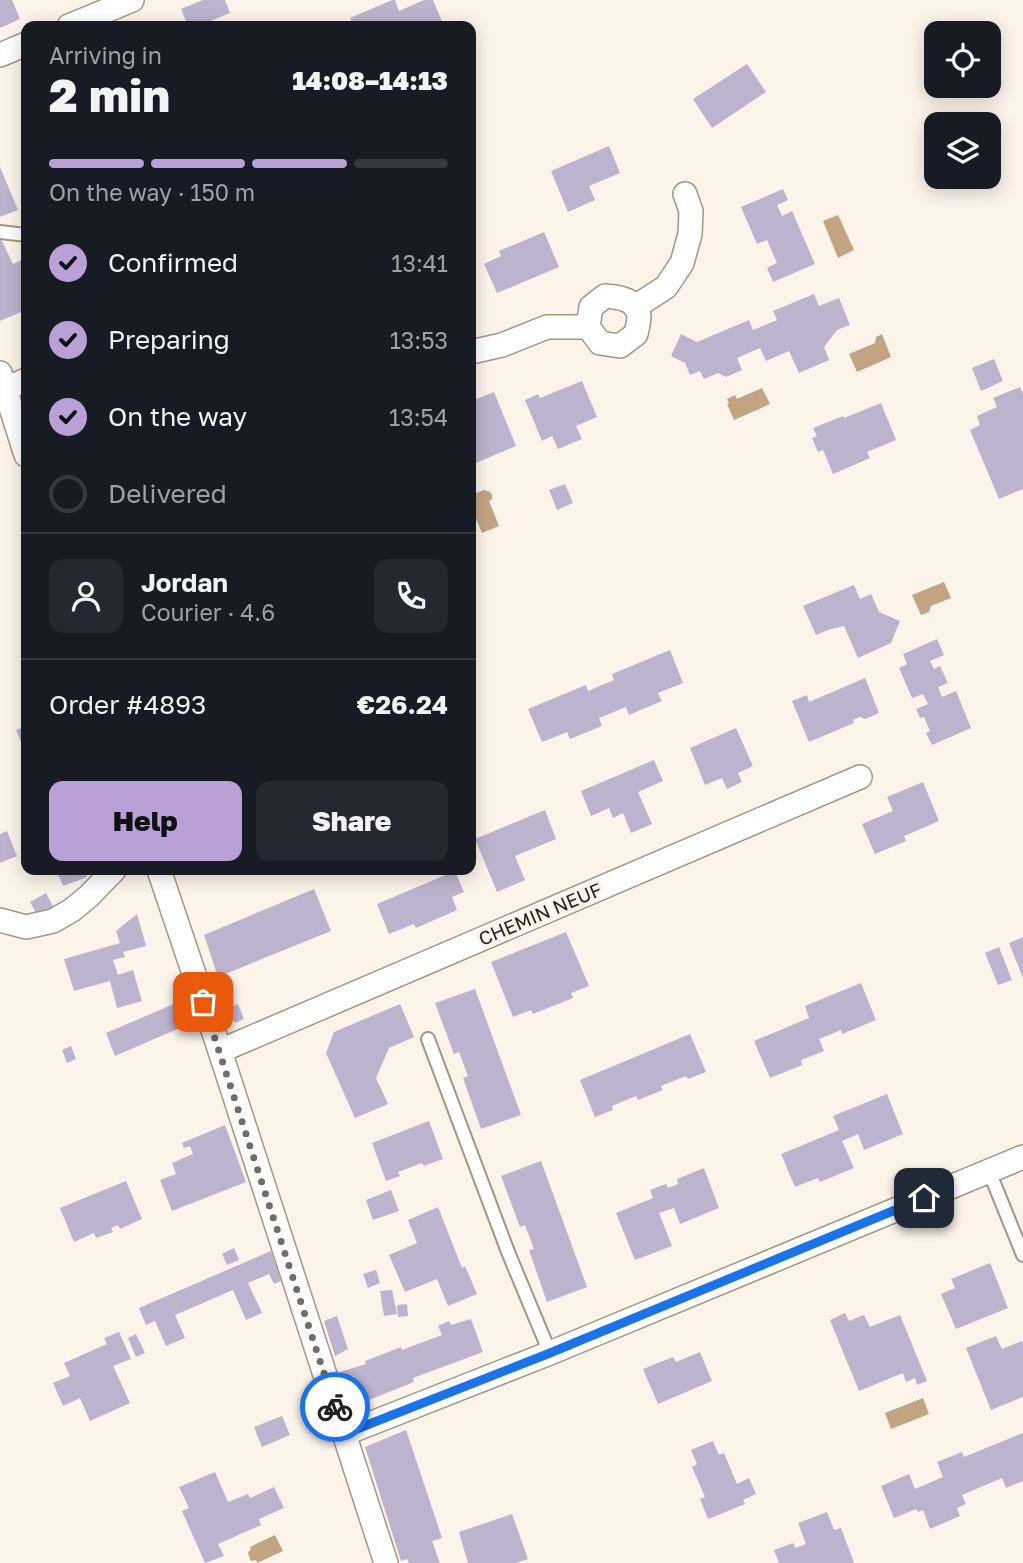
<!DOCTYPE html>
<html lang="en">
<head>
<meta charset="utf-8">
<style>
  body { margin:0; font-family:"Golos Text",sans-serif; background:#242831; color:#f1f3f6; height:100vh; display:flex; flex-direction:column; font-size:26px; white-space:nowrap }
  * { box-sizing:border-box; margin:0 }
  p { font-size:23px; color:#9ea1a6 }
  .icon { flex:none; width:38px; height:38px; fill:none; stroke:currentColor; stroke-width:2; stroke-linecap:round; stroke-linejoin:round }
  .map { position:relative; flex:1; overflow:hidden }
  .sheet { position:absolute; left:21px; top:21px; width:455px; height:854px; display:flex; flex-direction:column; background:#171b24; border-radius:14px; box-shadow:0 4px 18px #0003 }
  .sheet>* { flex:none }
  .fabs { position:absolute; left:924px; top:21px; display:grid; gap:14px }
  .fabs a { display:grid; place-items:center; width:77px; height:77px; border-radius:14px; background:#171b24; box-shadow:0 4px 18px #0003; font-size:35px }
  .pin { position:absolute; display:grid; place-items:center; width:60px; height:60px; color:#fff; margin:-30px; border-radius:14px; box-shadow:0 4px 10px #0006 }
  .courier { position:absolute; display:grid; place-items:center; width:70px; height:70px; margin:-35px; border:5px solid #1a73e8; border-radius:50%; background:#fff; color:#222; box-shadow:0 2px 9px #0007 }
  .overview em { font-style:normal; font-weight:800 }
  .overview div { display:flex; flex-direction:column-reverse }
  .overview { display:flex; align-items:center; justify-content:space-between; height:119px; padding:0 28px }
  h1 { font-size:46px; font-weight:800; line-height:52px }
  .bar { display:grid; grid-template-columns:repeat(4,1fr); gap:10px 7px; align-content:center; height:84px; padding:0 28px }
  .bar i { height:9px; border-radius:5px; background:#363941 }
  .bar .selected { background:#b9a1d8 }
  .bar p { grid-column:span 4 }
  .line { display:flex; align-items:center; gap:18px; padding:0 28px; border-top:2px solid #363941 }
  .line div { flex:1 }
  .round { display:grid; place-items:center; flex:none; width:74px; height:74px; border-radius:14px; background:#242831 }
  ol { padding:0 28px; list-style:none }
  li { display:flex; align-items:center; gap:21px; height:77px }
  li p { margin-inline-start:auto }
  li .icon { padding:7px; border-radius:50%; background:#b9a1d8; color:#111; stroke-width:4 }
  li:last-child { color:#9ea1a6 }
  li i { width:38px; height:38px; border:4px solid #363941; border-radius:50% }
  .cta { display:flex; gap:14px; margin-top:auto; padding:14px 28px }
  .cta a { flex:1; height:80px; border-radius:14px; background:#b9a1d8; color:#111; font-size:28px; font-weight:800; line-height:80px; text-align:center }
  .cta a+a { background:#242831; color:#f1f3f6 }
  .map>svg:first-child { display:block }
</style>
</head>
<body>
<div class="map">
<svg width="1023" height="1563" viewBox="0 0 1023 1563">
  <rect width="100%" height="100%" fill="#fcf4eb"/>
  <g fill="#c3a482">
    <polygon points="838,215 854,250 838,258 823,221"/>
    <polygon points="882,334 891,357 857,372 849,354 875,343 876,337"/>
    <polygon points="762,388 770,404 734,420 727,404 729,403 727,399 735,395 737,399"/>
    <polygon points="484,490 490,492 492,495 492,499 489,501 499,526 482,533 471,507 471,495"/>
    <polygon points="944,582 951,598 931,606 929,612 921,615 912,595"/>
    <polygon points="923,1398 929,1414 891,1429 885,1413"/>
    <polygon points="275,1535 283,1551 257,1563 256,1560 251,1561 248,1553 251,1549 250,1547"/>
  </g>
  <g fill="#bdb3ce">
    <polygon points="0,0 12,0 20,19 0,28"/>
    <polygon points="203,0 225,0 230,13 199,26 188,26 181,9"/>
    <polygon points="392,0 395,0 399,11 424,0 433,0 444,26 354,26 350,18"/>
    <polygon points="747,64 766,92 712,128 693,99"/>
    <polygon points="609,146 620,173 589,186 595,200 568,212 551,171"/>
    <polygon points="0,167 18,210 0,217"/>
    <polygon points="783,189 788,200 777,205 782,216 792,211 815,264 773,282 767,268 777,263 767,240 757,244 741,207"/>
    <polygon points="544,232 559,267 497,293 484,264 501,256 499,251"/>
    <polygon points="0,237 13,264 26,258 26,316 24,317 21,312 0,321"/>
    <polygon points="814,294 819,306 839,298 850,325 837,330 824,347 829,360 799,373 789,351 766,361 760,348 737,358 742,370 726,377 718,373 704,379 700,371 690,375 685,363 671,356 681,334 697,342 749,320 753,330 777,320 773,311"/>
    <polygon points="994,359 1003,381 981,391 972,368"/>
    <polygon points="582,381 597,417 576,426 582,439 558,449 552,436 542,441 525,400 538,394 540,398"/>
    <polygon points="1020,387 1023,394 1023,489 999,499 970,430 980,425 977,416 997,407 993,398"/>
    <polygon points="494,392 516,446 471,465 471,401"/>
    <polygon points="881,403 896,440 867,452 870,458 833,474 823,450 818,452 812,438 817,436 813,428 843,416 844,418"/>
    <polygon points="565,484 573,503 557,510 549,490"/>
    <polygon points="854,585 860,599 871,594 879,612 900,621 891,643 858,658 844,626 831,629 816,635 803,606"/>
    <polygon points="937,639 944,655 930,661 934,669 940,666 948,683 938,687 942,697 956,691 971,728 932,745 926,733 930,731 924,717 920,718 916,709 928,704 923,694 912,698 899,668 907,664 903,654"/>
    <polygon points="670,650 683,683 658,693 662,701 629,715 626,707 599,718 602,726 570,739 567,732 542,742 528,709 586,685 588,691 614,680 612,674"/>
    <polygon points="865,678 879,713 865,719 860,717 853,720 854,723 809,742 792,701 807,695 809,702"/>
    <polygon points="26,726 26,754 16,730"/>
    <polygon points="736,728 753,766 738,773 742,782 727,789 722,778 705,785 690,748"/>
    <polygon points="654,760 663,781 638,792 652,824 631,833 623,813 613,818 609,808 591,816 581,791"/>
    <polygon points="923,782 939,821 904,836 906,841 875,854 862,824 893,811 887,797"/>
    <polygon points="545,810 556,839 515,856 525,880 497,892 475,839"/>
    <polygon points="7,831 17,856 0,863 0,834"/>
    <polygon points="56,870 84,870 87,877 63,886"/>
    <polygon points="455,871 464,892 452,897 457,910 416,928 414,924 389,934 377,904"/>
    <polygon points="314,889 331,931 218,977 204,935"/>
    <polygon points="46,893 54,908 38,917 30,902"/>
    <polygon points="137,914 146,946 123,952 125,957 113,960 118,975 133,970 142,1001 117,1008 110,981 74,991 64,959 120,943 116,931"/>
    <polygon points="566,932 589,986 571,993 573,998 533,1014 531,1010 513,1017 491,962"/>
    <polygon points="1023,937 1023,978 1009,943"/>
    <polygon points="999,947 1012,980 998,985 985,953"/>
    <polygon points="861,983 876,1020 842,1034 841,1030 819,1039 824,1051 801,1060 802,1065 770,1078 754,1041 809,1018 805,1006"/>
    <polygon points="475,989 521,1115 481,1129 463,1078 468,1076 459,1052 454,1054 435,1003"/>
    <polygon points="188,998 196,1021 115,1056 106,1033"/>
    <polygon points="238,1004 244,1019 235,1023 228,1008"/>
    <polygon points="400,1004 414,1037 389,1048 376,1078 388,1104 355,1118 326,1053 334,1032"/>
    <polygon points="690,1034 706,1072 688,1079 686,1076 661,1086 663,1090 638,1100 636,1096 612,1106 613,1110 595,1117 580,1080"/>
    <polygon points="71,1046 76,1059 67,1063 62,1050"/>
    <polygon points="887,1094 903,1134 864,1150 858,1134 842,1141 854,1168 820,1182 818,1178 795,1187 781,1154 839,1130 833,1116"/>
    <polygon points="429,1121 443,1159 424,1166 422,1163 398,1172 400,1176 386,1181 372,1143"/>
    <polygon points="225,1125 246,1182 172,1211 160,1180 176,1174 172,1163 193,1154 190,1146 184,1148 182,1143"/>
    <polygon points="541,1161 587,1287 547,1302 529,1250 534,1249 525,1225 520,1227 501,1176"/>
    <polygon points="704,1168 719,1208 680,1224 674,1208 659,1213 672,1246 635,1260 616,1213 653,1198 650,1190 666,1184 668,1188 678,1184 677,1179"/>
    <polygon points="126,1181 142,1219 120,1229 118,1225 111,1228 113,1232 96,1238 94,1233 74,1242 60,1208"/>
    <polygon points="391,1190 399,1211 373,1220 366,1200"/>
    <polygon points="438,1207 462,1268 465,1266 477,1294 448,1306 437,1279 405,1292 389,1255 417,1243 408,1220"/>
    <polygon points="234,1248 239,1260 227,1265 222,1254"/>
    <polygon points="271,1251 281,1281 274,1284 269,1274 248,1283 262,1313 246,1320 233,1290 175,1315 185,1338 166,1346 155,1321 146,1325 139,1308"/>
    <polygon points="990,1263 1008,1308 956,1329 941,1294 955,1288 951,1279"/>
    <polygon points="376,1270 380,1283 368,1288 363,1274"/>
    <polygon points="392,1290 397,1314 384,1316 380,1291"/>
    <polygon points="407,1304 408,1316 398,1317 397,1305"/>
    <polygon points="845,1313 849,1321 864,1315 870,1327 900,1315 927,1381 917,1385 915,1378 906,1382 903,1373 859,1391 830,1320"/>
    <polygon points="337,1316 348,1349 335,1356 324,1321"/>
    <polygon points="471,1319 483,1352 413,1378 414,1382 351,1407 340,1372 366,1364 365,1361 401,1347 402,1350 442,1335 438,1326 449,1321 451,1325"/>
    <polygon points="119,1332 131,1359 113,1366 130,1403 90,1421 80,1398 63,1406 53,1383 70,1376 64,1363 107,1344 104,1338"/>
    <polygon points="136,1334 145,1353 136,1357 128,1338"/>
    <polygon points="996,1336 1002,1349 1022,1341 1023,1345 1023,1397 991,1410 966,1348"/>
    <polygon points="700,1352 712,1381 658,1404 643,1369 673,1357 676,1362"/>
    <polygon points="282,1416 290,1435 262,1447 254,1427"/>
    <polygon points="406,1430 442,1538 432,1541 440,1563 409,1563 407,1559 401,1561 365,1447"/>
    <polygon points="1023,1433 1023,1481 1006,1488 1002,1478 962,1495 966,1504 957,1508 960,1516 930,1529 923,1510 918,1512 916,1509 894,1518 881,1486 909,1474 915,1489 943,1477 937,1462 962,1452 964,1457"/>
    <polygon points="713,1441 719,1455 724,1453 737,1484 749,1478 756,1494 743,1500 745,1504 708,1519 700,1499 705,1497 692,1467 697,1464 691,1450"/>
    <polygon points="215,1472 228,1502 248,1494 250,1498 274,1487 284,1508 259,1519 261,1525 218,1544 224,1556 205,1563 182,1511 189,1508 179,1487"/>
    <polygon points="827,1512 834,1530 841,1528 854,1563 779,1563 774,1550 793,1543 795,1548 806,1544 798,1523"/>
    <polygon points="512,1514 528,1559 516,1563 468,1563 459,1532"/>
  </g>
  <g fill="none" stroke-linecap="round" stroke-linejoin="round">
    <g stroke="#a8957f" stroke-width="16">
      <g id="service">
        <polyline points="0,232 26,235"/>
        <polyline points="428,1039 508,1252 550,1353"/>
        <polyline points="989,1171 1023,1255"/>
      </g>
    </g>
    <g stroke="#a8957f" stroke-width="26">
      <g id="minor">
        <polyline points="69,26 132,0"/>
        <polyline points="0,55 26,44"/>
        <path d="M605 296C618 297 637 299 639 316 639 321 637 329 636 334L620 346 600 343 588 327 591 307Z"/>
        <polyline points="635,307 666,287 682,263 690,234 691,211 685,194"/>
        <polyline points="471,352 502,345 547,327 588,327"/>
        <polyline points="0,373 26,455"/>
        <polyline points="5,389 26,380"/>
        <polyline points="159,870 220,1051 386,1563"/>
        <polyline points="0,920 26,927 53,921 72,910 89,896 114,870"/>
        <polyline points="220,1051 860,777"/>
        <polyline points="344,1434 550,1353 1023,1157"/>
      </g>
    </g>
    <use href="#service" stroke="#fff" stroke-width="12"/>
    <use href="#minor" stroke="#fff" stroke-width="23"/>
  </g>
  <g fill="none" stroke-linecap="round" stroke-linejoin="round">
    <polyline stroke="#746c64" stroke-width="7" stroke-dasharray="0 12.6" points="203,1002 335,1407"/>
    <polyline stroke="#1a73e8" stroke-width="9" points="335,1407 344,1434 550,1353 924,1198"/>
  </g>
  <g text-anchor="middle" stroke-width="6" stroke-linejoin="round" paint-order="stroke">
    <g font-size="19" fill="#2b231b" stroke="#fcf4eb">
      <text transform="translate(540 914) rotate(-23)" y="7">CHEMIN NEUF</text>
    </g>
  </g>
</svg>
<div class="fabs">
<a><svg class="icon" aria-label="locate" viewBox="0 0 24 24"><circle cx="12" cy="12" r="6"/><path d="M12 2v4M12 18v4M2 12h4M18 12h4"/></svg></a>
<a><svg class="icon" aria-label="layers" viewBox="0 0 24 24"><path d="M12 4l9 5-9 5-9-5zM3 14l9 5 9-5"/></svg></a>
</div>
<div class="pin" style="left:203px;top:1002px;background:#ea580c"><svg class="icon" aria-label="bag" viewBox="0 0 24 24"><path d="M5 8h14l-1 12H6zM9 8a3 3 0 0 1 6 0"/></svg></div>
<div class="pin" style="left:924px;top:1198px;background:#1f2937"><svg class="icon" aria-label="home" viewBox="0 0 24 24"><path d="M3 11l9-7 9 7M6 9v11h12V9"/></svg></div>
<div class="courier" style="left:335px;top:1407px"><svg class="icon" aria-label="bike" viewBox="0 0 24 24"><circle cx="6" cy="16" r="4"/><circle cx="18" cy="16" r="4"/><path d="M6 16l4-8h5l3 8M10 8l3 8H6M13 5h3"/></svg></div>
<section class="sheet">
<div class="overview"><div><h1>2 min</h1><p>Arriving in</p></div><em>14:08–14:13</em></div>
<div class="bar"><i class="selected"></i><i class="selected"></i><i class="selected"></i><i></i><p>On the way · 150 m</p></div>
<ol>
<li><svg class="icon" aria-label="check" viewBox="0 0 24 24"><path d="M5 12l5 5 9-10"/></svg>Confirmed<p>13:41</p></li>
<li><svg class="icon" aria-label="check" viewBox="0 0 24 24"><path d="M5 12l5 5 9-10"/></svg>Preparing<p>13:53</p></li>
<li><svg class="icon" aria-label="check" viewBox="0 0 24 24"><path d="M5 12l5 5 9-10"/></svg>On the way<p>13:54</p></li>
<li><i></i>Delivered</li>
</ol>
<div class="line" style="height:126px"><a class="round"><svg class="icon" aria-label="person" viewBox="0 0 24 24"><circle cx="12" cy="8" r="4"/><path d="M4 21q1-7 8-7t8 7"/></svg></a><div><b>Jordan</b><p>Courier · 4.6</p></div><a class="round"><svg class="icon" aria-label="phone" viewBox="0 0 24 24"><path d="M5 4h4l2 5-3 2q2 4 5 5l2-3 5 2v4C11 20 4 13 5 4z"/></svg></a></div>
<div class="line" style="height:91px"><div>Order #4893</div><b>€26.24</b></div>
<div class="cta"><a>Help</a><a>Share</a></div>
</section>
</div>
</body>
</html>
